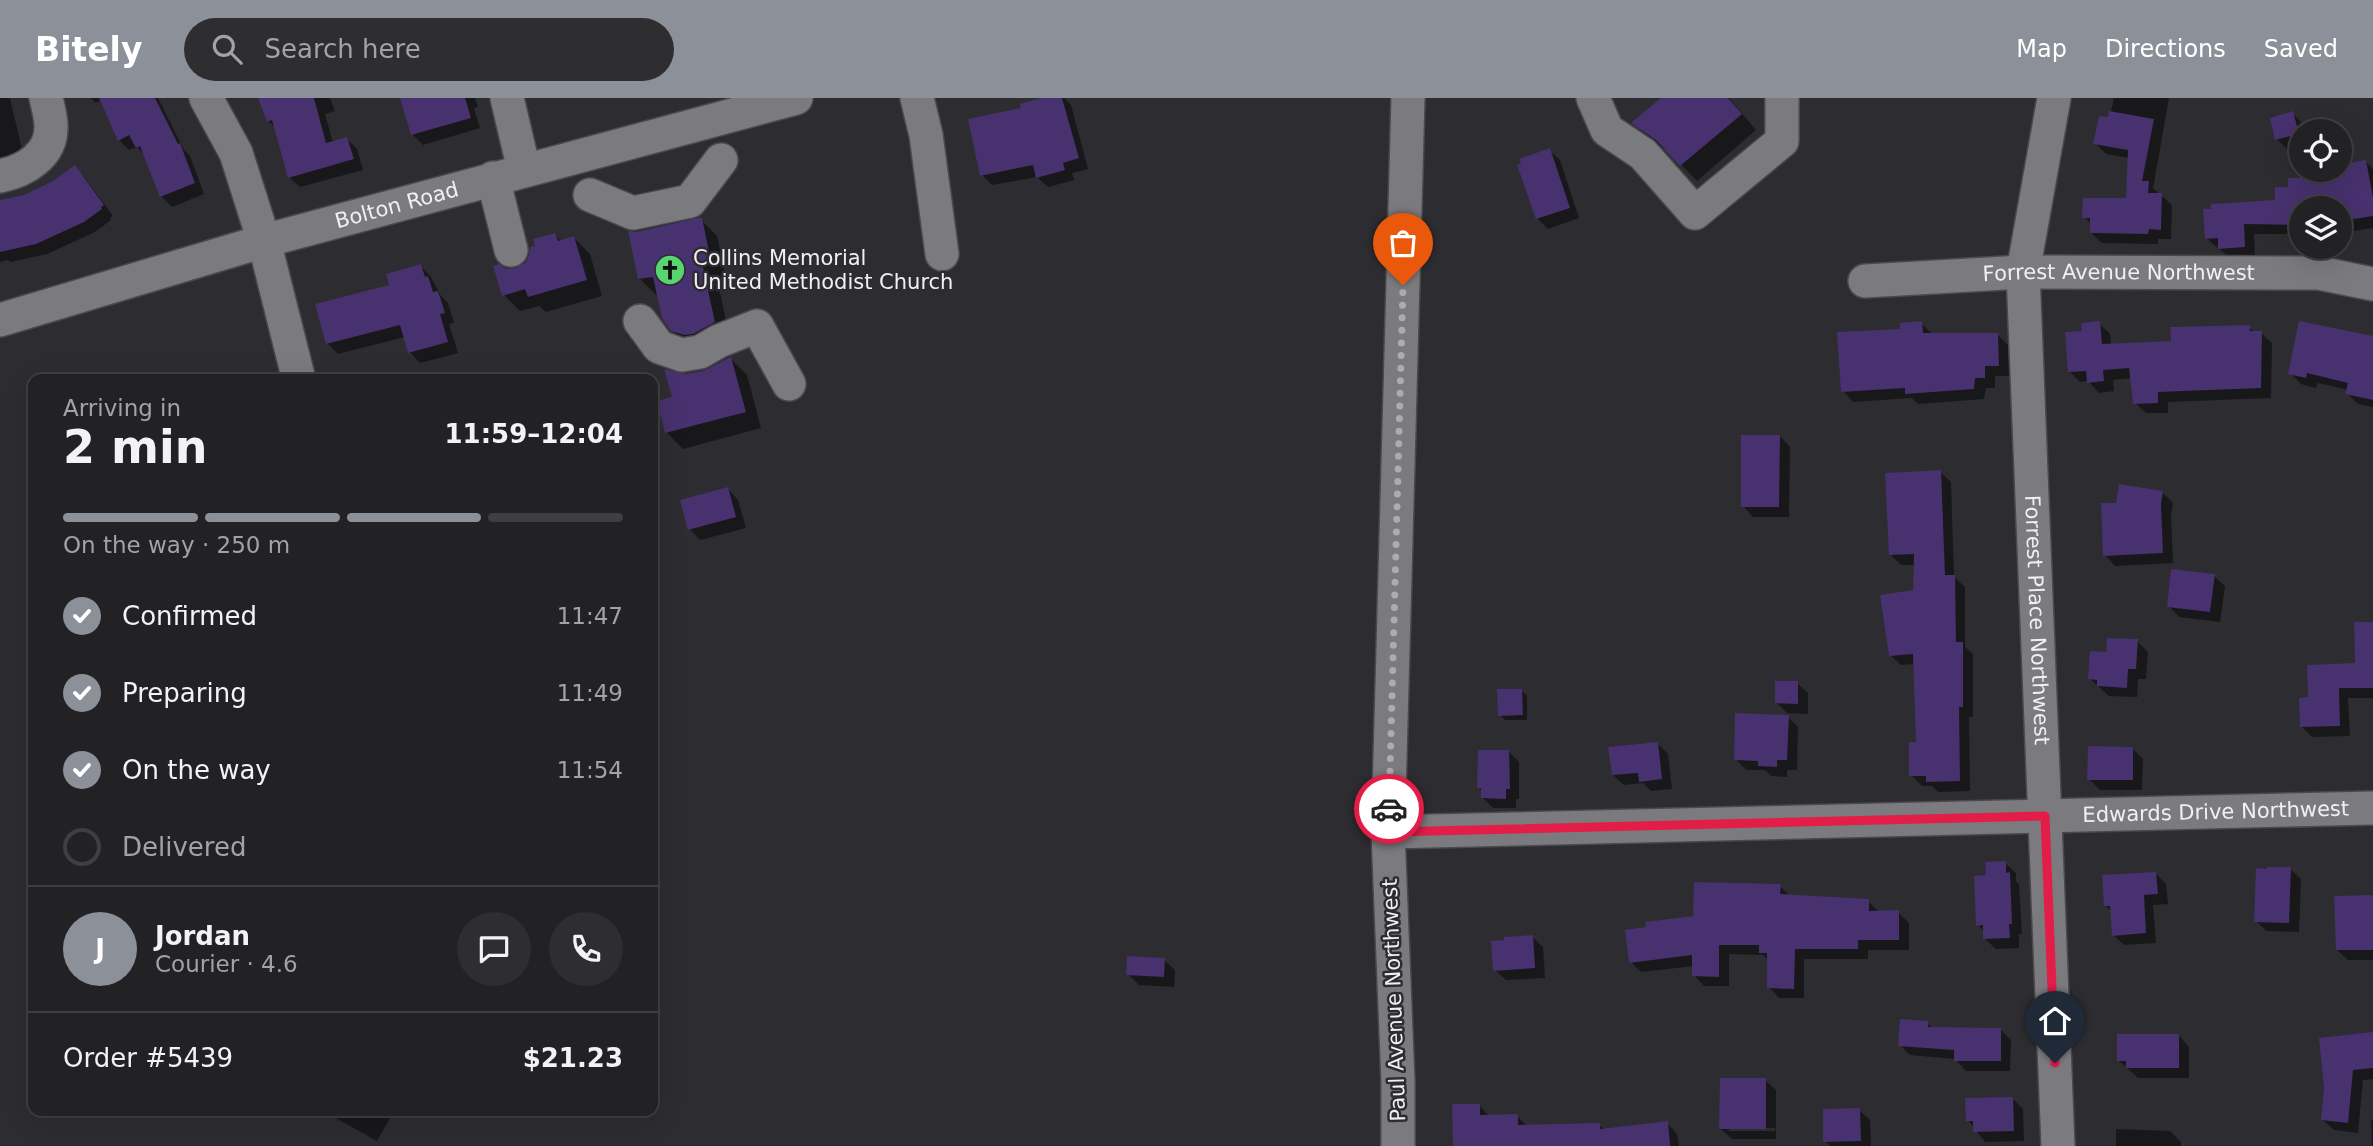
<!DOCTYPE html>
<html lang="en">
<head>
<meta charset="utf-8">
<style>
  body { margin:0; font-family:"DejaVu Sans",sans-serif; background:#2e2e31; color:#f1f3f6; height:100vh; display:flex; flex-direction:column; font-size:26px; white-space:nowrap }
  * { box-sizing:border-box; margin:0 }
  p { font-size:23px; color:#a2a3a6 }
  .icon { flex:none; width:38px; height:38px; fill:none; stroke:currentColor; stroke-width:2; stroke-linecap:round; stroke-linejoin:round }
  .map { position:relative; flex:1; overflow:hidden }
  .panel { position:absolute; left:28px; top:276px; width:630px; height:742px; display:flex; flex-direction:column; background:#222124; border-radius:14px; box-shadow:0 7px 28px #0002,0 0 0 2px #3f3e41 }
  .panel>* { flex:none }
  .tools { position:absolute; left:2289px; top:21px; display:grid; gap:14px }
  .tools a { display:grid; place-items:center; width:63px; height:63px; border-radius:50%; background:#222124; box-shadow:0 7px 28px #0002,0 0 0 2px #3f3e41; font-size:35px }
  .pin { position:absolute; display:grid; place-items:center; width:60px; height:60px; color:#fff; margin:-72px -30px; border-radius:50% 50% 50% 0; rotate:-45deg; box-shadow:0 0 7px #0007 }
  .pin .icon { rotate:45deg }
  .courier { position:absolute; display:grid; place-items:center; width:70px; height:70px; margin:-35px; border:5px solid #e11d48; border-radius:50%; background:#fff; color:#222; box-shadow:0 2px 9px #0007 }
  .summary em { font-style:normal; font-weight:700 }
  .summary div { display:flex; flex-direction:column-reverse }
  .summary { display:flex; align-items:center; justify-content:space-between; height:119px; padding:0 35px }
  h1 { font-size:46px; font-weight:700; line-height:52px }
  .bar { display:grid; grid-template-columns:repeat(4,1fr); gap:10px 7px; align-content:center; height:84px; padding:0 35px }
  .bar i { height:9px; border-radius:5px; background:#3f3e41 }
  .bar .current { background:#8c9099 }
  .bar p { grid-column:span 4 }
  .line { display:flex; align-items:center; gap:18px; padding:0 35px; border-top:2px solid #3f3e41 }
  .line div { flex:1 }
  .round { display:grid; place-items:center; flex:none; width:74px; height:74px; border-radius:37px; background:#2e2e31 }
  ol { padding:0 35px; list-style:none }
  li { display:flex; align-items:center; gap:21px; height:77px }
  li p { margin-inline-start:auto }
  li .icon { padding:7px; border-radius:50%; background:#8c9099; color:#fff; stroke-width:4 }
  li:last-child { color:#a2a3a6 }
  li i { width:38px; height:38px; border:4px solid #3f3e41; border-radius:50% }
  header { display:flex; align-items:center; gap:42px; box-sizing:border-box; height:98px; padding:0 35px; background:#8c9099; color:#fff }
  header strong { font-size:33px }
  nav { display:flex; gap:38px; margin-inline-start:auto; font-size:24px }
  .search { width:490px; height:63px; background:#2e2e31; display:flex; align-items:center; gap:18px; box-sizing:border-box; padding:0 24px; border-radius:38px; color:#a2a3a6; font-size:26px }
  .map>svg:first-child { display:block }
</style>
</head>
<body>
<header>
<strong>Bitely</strong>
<div class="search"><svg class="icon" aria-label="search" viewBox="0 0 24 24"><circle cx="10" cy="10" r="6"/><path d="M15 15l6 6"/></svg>Search here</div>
<nav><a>Map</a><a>Directions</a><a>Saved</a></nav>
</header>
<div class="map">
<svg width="2373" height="1048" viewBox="0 0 2373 1048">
  <rect width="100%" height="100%" fill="#2d2c30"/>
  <g fill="#0007" fill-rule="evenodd">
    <polygon points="0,0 10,0 23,56 0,61"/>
    <polygon points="91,0 158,0 184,52 190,58 204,96 172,109 161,98 146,58 137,49 129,52 119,42 100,3 96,5"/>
    <polygon points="260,0 330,0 335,13 325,16 333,45 347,41 357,51 363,72 300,89 289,79 276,30 268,23"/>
    <polygon points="401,0 475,0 478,9 474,10 480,30 423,47 412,36"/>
    <polygon points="1048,0 1064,0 1071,7 1088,71 1072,75 1074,82 1048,89 1037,79 992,87 982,77"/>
    <polygon points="1664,0 1729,0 1756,32 1697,83 1670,55 1650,41 1634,25"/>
    <polygon points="2114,0 2169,0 2153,90 2172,107 2171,141 2158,141 2158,146 2102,145 2091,135 2092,127 2084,119 2128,102 2129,60 2106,56 2095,45 2109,22"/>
    <polygon points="2292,15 2303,26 2305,33 2301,33 2301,48 2287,51 2277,41"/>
    <polygon points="1549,52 1560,62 1579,120 1548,131 1537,120"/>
    <polygon points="2366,64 2373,71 2373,130 2340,135 2340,110 2301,110 2301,145 2292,136 2254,136 2255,159 2231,161 2206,140 2277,104 2290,90 2335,81"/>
    <polygon points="75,69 85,80 113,118 110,120 111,122 95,134 47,156 11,164 8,162 0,164 0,104 24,99 53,85"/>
    <polygon points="701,122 717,138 726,179 717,181 730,240 689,248 672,232 658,196 656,197 640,181 637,136"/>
    <polygon points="555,137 562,144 574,140 590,156 602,198 546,214 539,208 520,213 504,197 506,172 517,172 526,167 537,149"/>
    <polygon points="421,168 431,179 441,198 448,205 454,225 449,226 458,255 420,265 410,254 405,239 338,256 327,245 391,188"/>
    <polygon points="1921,225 1932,236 1998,237 2008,247 2009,278 1995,278 1995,290 1986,290 1984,301 1918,306 1912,300 1853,304 1843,293"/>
    <polygon points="2099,225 2110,236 2111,248 2173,245 2249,229 2255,235 2261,235 2272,245 2271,300 2168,304 2168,315 2146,315 2135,305 2132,280 2113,282 2114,293 2099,295 2088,283 2080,284 2069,273 2084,235"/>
    <polygon points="2373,240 2373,309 2358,306 2347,295 2348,292 2318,285 2316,290 2301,286 2290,275"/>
    <polygon points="731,261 747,277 761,330 683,351 667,335 659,304 674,300 684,278 704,275"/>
    <polygon points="1780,338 1790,349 1789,419 1753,419 1743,408"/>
    <polygon points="1940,374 1951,384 1954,479 1965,489 1965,549 1973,556 1973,619 1969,619 1970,693 1938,694 1932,688 1922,688 1911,677 1918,646 1915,566 1901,567 1890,557 1915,494 1915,467 1901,467 1891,457"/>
    <polygon points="728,391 738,402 746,430 700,442 690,431"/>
    <polygon points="2163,395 2173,405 2171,417 2173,465 2115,468 2105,457 2118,406"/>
    <polygon points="2214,478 2225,488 2220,524 2179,519 2169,508"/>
    <polygon points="2373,525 2373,600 2348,600 2350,638 2312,639 2301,628 2310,601 2357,567"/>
    <polygon points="2137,543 2148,554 2146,581 2138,581 2137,599 2109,598 2090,581 2108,556"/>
    <polygon points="1797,585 1808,595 1808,616 1787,615 1776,604"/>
    <polygon points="1522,593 1527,598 1527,622 1505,622 1500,617"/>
    <polygon points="1788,619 1798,629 1797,672 1787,672 1787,679 1771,678 1765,672 1746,672 1736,661"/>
    <polygon points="1658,646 1668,656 1672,691 1651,693 1643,685 1624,687 1613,677"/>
    <polygon points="2132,650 2143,661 2142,692 2100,692 2089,681"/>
    <polygon points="1508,653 1519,664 1519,701 1516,701 1516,710 1493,710 1482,699 1482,693 1479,690"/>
    <polygon points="2005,765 2016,775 2016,783 2019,787 2022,836 2019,836 2019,850 1996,851 1985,841 1985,834 1978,827 1988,779"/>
    <polygon points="2290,771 2301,781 2299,834 2266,833 2256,823"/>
    <polygon points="2156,776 2166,786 2168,806 2153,807 2156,845 2124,847 2113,837 2112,814 2106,808"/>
    <polygon points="1780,788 1791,799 1868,803 1879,814 1898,814 1909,825 1909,852 1868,852 1868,861 1804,861 1804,900 1779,900 1769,889 1769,863 1763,857 1729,856 1729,888 1704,888 1694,877 1694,868 1641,874 1631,864 1695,819"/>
    <polygon points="2373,799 2373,862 2348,862 2337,852"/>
    <polygon points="1532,839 1543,849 1545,880 1506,882 1495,872"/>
    <polygon points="1164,862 1175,872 1174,889 1139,887 1128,876"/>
    <polygon points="1927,925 1933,931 2000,931 2011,942 2010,973 1966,973 1955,961 1910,957 1900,947"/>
    <polygon points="2373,936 2373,981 2363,982 2358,1035 2334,1032 2323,1022"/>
    <polygon points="2179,938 2189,949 2189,980 2138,980 2118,962"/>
    <path d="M1765 982 1776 992V1041H1732L1721 1031ZM1729 1030H1775V1033H1729Z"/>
    <polygon points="2013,1001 2023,1011 2024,1043 1985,1044 1968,1022"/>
    <polygon points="1479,1007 1490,1019 1517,1018 1528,1029 1599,1027 1605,1032 1667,1025 1677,1036 1679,1048 1455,1048"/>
    <polygon points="1859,1012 1870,1022 1871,1048 1830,1048 1825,1043"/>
    <polygon points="323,1013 394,1013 377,1043"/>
    <polygon points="2371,1022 2373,1022 2373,1048 2372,1048"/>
    <polygon points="2116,1031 2170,1033 2181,1044 2181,1048 2116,1048"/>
  </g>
  <g fill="#47316e">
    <polygon points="99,0 155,0 178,46 180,45 195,85 160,99 140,48 136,50 129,37 118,43"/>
    <polygon points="258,0 314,0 326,45 347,39 354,61 288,80 272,22 267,24"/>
    <polygon points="400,0 465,0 471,20 411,37"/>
    <polygon points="1041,0 1062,0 1079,60 1063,65 1065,72 1036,80 1033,67 980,78 968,21 1021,10 1020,6"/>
    <polygon points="1661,0 1728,0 1742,16 1680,68 1657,43 1631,25"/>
    <polygon points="2109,13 2154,21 2142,83 2149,83 2148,95 2162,95 2161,132 2149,131 2148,136 2090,135 2090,120 2082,120 2083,100 2126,100 2128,52 2093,46 2099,18 2108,19"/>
    <polygon points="2293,13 2299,36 2275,42 2270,20"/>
    <polygon points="1550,50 1570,110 1536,121 1517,67 1521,65 1519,61"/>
    <polygon points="2366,62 2373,100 2373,118 2341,123 2340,110 2301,110 2301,127 2244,126 2245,149 2218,151 2218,140 2205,141 2203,111 2211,111 2211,106 2275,102 2275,89 2288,89 2288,80 2333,79 2332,74 2345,72 2344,66"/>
    <polygon points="75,67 104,107 101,109 102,111 84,124 36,146 0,154 0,102 24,97 53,83"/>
    <polygon points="697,120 702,120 711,163 702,165 715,224 693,236 684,237 671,233 662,220 653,179 638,181 628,133 637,134"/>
    <polygon points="555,135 558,143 574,138 587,182 528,199 525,191 502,198 493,168 499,166 506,171 516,170 525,165 529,158 530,149 535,148 533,141"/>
    <polygon points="421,166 425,179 428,178 433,194 438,193 445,215 440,216 448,244 408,255 400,227 326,246 315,206 389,187 386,176"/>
    <polygon points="1922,223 1923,235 1998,235 1999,268 1985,268 1985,280 1975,280 1974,291 1905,296 1905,290 1841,294 1837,234 1900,231 1900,225"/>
    <polygon points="2100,223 2102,246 2171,243 2170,229 2250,227 2250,233 2262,233 2261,290 2158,294 2158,305 2133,306 2129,270 2103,272 2104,283 2087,285 2086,273 2068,274 2065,234 2082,233 2081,225"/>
    <polygon points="2299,223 2373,238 2373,302 2345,296 2348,285 2307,275 2306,280 2288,276"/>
    <polygon points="731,259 746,314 665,335 657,303 672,299 664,271 685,276 703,273"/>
    <polygon points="1741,337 1780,337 1779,409 1741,409"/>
    <polygon points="1941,372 1945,477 1955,477 1956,544 1963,544 1963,609 1959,609 1960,683 1926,684 1926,678 1909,678 1909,644 1916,644 1913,556 1889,558 1880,497 1913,492 1914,456 1889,457 1885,375"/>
    <polygon points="2119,386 2163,393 2161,406 2163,455 2103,458 2101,405 2116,405"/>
    <polygon points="728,389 736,419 688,432 680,402"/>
    <polygon points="2171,471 2215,476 2210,514 2167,509"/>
    <polygon points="2354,524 2373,524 2373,590 2339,590 2340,628 2300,629 2299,600 2308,599 2307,567 2355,565"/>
    <polygon points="2107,540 2138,541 2136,571 2128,571 2127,590 2097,588 2097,582 2088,581 2090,553 2106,554"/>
    <polygon points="1775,583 1798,583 1798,606 1775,605"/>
    <polygon points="1497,591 1522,591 1523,617 1498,618"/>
    <polygon points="1735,615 1789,617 1787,662 1777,662 1777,669 1758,668 1758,663 1734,662"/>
    <polygon points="1658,644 1662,681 1639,684 1638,675 1612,677 1608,649"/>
    <polygon points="2088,648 2133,649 2133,682 2087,682"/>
    <polygon points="1478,652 1509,652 1510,691 1506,691 1506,701 1481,700 1481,690 1477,690"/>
    <polygon points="2006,763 2006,775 2010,774 2012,826 2009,826 2010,840 1983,841 1983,827 1976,828 1974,778 1986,777 1985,764"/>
    <polygon points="2267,769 2291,769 2289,825 2254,824 2256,770 2267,771"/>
    <polygon points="2156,774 2158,796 2144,797 2146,835 2112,838 2110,808 2104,808 2102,777"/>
    <polygon points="1694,784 1781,786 1780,796 1869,801 1869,813 1899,812 1899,842 1858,842 1858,851 1795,851 1794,891 1767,890 1767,855 1759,855 1759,847 1719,847 1719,879 1692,878 1692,857 1629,865 1625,832 1646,829 1645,824 1693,818"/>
    <polygon points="2373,797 2373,852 2336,852 2334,798"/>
    <polygon points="1533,837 1535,870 1493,873 1491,843 1504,842 1504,839"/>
    <polygon points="1127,858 1165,860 1164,879 1126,877"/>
    <polygon points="1900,921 1928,923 1928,929 2001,930 2001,963 1954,963 1954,952 1898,948"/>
    <polygon points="2373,934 2373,970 2353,972 2348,1025 2321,1022 2324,990 2319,940"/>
    <polygon points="2117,936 2179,936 2179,970 2126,970 2126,963 2117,963"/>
    <polygon points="1720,980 1766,980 1766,1031 1719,1031"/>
    <polygon points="2013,999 2014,1033 1973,1034 1973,1023 1966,1023 1965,1000"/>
    <polygon points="1452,1006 1480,1006 1480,1017 1518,1016 1518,1027 1600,1025 1600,1031 1668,1023 1670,1048 1453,1048"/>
    <polygon points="1860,1010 1861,1043 1823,1044 1823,1011"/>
  </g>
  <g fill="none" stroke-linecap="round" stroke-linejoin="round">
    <g stroke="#4a494c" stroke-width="36">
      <g id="minor">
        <polyline points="206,0 236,55 264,143 299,282"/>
        <polyline points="507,0 524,72"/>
        <polyline points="917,0 926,37 942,156"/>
        <polyline points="1593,0 1607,32 1643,56 1695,115 1782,43 1782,0"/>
        <path id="s1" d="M2054 0 2023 174 2058 1048"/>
        <path d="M0 78C25 73 52 57 51 28 51 19 48 9 46 0"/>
        <polyline points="493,80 511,152"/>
        <polyline points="590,97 633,115 690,103 721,62"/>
        <path id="s2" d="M1865 183 2023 174 2319 175 2373 186"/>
        <path id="s3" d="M0 222 264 143 796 0"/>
        <polyline points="640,223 659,249 682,257 700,254 719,243 757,228 789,286"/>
        <path id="s4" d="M1388 734 2373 710"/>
        <polyline points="1398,1048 1398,984 1388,734 1408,0"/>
      </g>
    </g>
    <use href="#minor" stroke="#7b7a7e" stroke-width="33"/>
  </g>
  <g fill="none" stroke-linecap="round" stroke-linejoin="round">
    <polyline stroke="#acabae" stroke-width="7" stroke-dasharray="0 12.6" points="1389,711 1403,187"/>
    <polyline stroke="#e11d48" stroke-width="9" points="1389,711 1388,734 2045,718 2055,965"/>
  </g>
  <defs>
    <g id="church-disc" transform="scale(1.575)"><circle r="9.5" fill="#57d570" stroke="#2d2c30"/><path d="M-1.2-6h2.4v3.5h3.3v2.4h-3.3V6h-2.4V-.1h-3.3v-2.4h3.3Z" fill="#111"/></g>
  </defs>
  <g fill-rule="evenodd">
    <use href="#church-disc" x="670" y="172"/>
  </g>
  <g text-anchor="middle" stroke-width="5" stroke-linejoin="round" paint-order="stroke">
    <g font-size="21" fill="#f0f0f2" stroke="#2d2c30">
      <text dy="7" stroke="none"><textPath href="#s3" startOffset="413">Bolton Road</textPath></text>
      <text dy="7" stroke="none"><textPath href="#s2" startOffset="254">Forrest Avenue Northwest</textPath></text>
      <text dy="7" stroke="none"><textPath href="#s1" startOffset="525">Forrest Place Northwest</textPath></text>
      <text dy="7" stroke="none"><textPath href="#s4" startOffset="828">Edwards Drive Northwest</textPath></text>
      <text transform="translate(1394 902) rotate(-92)" y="7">Paul Avenue Northwest</text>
    </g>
    <g font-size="21" fill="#f0f0f2" stroke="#2d2c30" text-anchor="start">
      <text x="693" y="167">Collins Memorial<tspan x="693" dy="24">United Methodist Church</tspan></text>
    </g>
  </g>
</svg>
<div class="tools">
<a><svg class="icon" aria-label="locate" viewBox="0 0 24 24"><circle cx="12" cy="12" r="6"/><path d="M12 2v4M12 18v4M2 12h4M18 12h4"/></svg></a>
<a><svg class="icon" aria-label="layers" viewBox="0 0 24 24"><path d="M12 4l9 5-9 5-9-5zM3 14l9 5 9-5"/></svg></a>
</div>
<div class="pin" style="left:1403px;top:187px;background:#ea580c"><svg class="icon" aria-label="bag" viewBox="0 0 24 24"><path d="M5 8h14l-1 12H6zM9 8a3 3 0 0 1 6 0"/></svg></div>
<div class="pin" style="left:2055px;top:965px;background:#1f2937"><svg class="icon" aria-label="home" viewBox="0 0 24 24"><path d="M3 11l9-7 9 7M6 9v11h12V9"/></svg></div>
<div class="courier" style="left:1389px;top:711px"><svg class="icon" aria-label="car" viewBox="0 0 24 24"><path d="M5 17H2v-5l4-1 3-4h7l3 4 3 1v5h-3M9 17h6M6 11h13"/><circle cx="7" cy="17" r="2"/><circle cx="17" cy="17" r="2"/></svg></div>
<section class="panel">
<div class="summary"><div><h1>2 min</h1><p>Arriving in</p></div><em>11:59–12:04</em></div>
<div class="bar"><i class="current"></i><i class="current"></i><i class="current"></i><i></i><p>On the way · 250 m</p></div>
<ol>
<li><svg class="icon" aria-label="check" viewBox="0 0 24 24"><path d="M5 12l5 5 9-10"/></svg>Confirmed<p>11:47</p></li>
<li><svg class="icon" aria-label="check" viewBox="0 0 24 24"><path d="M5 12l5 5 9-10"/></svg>Preparing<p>11:49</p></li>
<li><svg class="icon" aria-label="check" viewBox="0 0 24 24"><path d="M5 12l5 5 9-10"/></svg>On the way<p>11:54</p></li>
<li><i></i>Delivered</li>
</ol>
<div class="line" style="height:126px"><b class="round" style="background:#8c9099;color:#fff">J</b><div><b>Jordan</b><p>Courier · 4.6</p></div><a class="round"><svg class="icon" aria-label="chat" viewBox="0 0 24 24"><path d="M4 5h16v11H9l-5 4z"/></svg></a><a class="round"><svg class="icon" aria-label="phone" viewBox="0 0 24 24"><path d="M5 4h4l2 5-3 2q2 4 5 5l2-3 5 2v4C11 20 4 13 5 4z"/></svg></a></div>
<div class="line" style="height:91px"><div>Order #5439</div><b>$21.23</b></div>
</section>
</div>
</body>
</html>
